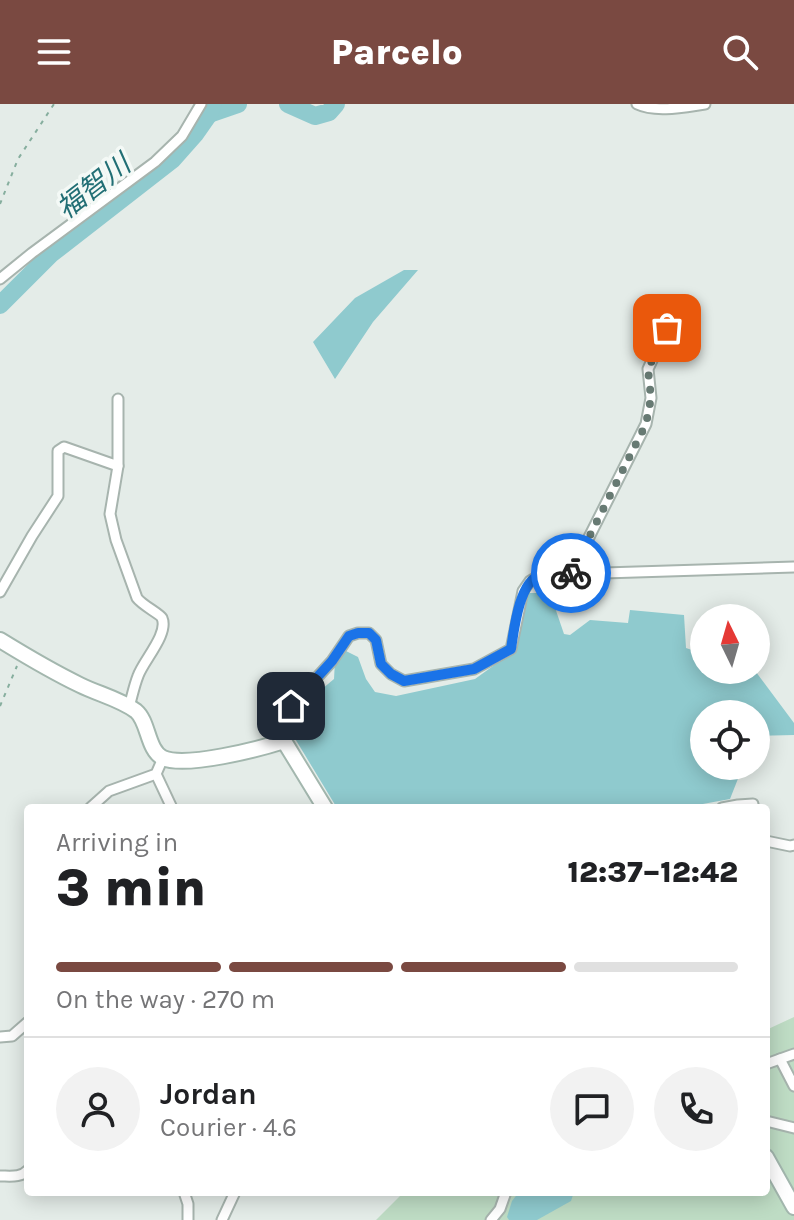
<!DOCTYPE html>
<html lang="en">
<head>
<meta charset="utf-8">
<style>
  body { margin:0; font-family:Karla,"Noto Sans JP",sans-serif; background:#f2f2f2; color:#202124; height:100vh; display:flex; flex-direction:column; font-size:30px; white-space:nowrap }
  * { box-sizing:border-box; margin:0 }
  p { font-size:26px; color:#757577 }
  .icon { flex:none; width:44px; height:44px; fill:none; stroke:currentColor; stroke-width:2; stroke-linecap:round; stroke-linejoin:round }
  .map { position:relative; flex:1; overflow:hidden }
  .drawer { position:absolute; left:24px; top:700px; width:746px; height:392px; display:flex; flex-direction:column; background:#fff; border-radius:8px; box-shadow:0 4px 20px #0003 }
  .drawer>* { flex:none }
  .needle { width:52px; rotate:355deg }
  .buttons { position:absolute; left:690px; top:500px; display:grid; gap:16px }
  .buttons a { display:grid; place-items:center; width:80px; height:80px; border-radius:50%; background:#fff; box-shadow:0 4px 20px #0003; font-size:40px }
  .pin { position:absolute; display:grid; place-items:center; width:68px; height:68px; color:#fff; margin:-34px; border-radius:16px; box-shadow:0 4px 12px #0006 }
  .courier { position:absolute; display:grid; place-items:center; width:80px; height:80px; margin:-40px; border:6px solid #1a73e8; border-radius:50%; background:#fff; color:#222; box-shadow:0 2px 10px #0007 }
  .overview em { font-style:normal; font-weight:800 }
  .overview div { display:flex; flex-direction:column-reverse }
  .overview { display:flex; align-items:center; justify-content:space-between; height:136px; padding:0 32px }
  h1 { font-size:52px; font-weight:800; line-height:60px }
  .bar { display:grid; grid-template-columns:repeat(4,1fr); gap:12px 8px; align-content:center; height:96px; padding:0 32px }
  .bar i { height:10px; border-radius:6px; background:#e0e0e0 }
  .bar .current { background:#7a4941 }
  .bar p { grid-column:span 4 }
  .line { display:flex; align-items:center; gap:20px; padding:0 32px; border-top:2px solid #e0e0e0 }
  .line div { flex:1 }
  .round { display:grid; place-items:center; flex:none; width:84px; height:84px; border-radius:42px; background:#f2f2f2 }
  header { display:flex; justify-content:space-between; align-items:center; height:104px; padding:0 32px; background:#7a4941; color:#fff; font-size:36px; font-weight:800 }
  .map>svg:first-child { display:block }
</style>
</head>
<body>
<header><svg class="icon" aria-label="menu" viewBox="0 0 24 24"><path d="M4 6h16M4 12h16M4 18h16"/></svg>Parcelo<svg class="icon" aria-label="search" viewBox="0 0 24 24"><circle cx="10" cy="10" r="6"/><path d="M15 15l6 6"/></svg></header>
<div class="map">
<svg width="794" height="1116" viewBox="0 0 794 1116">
  <rect width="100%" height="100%" fill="#e4ece8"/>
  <polygon fill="#bedcc4" points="794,913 794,1116 376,1116 404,1088 766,1088 766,926"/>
  <g fill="#8fcace">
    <polygon points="404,166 418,166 373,218 335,275 313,238 355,194"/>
    <polygon points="527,489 550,489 564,530 570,531 590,516 628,519 630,506 684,511 686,544 704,550 704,566 751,566 756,568 794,619 794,631 756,632 756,610 704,610 704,662 743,662 730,695 681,704 337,704 288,623 298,605 334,575 335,557 346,547 358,553 366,575 375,588 396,592 475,575 514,547 519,512"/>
    <polygon points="519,1088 574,1088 571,1097 537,1116 509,1116 507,1113 512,1097"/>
  </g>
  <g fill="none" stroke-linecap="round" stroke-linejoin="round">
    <g stroke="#8fcace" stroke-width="18">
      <polyline points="288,0 315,12 329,8 336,0"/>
      <polyline points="209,10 238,0"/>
      <polyline points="0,201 51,150 172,56 195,30 209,10 213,0"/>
    </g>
    <g stroke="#a7b4ae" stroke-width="13">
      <g id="minor">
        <path d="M637 0C656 9 684 3 705 0"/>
        <polyline points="0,175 32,149 155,58 182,32 201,0"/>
        <path d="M118 362 110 410 116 436 137 494C142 501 160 510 162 514 169 530 143 557 138 572 134 582 132 593 129 603"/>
        <polyline points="571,469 646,320 651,294 648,265 667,224 671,221"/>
        <polyline points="0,488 32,432 58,392 58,347 64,343 118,362 118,295"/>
        <polyline points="284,637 284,620 291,602 332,557 349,532 358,529 369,529 376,536 381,560 391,570 404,577 474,565 511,545 523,487 530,477 540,471 794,463"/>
        <polyline points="156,670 172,704"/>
        <polyline points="90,704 109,687 156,670 163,654"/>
        <polyline points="722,704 738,701 753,700"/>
        <polyline points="766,737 790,742 794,741"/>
        <polyline points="0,933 12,932 28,918"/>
        <polyline points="780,955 794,982"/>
        <polyline points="766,960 794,950"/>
        <polyline points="766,1017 794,1024"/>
        <path d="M0 1072C10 1072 21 1074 28 1066"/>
        <polyline points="184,1088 188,1100 188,1116"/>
        <polyline points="222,1116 235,1088"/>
        <polyline points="491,1116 500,1105 506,1088"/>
      </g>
    </g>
    <g stroke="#a3b7ae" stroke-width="18">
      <g id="secondary">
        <path d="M0 536C26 552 53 568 80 581 98 590 120 595 136 607 149 618 147 646 163 654 186 664 259 645 284 637L325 704"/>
        <polyline points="766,1053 794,1103"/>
      </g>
    </g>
    <g stroke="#86ae9e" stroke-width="2" stroke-dasharray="4 6" stroke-linecap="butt">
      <polyline points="0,100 18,55 54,0"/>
      <polyline points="0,602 17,562"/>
    </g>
    <use href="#minor" stroke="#fff" stroke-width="9"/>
    <use href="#secondary" stroke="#fff" stroke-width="14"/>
  </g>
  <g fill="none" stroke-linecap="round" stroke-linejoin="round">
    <polyline stroke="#677a73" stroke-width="8" stroke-dasharray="0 14.4" points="571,469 646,320 651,294 648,265 667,224"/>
    <path stroke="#1a73e8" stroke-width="10" d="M291 602 332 557 349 532 358 529H369L376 536 381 560 391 570 404 577 474 565 511 545C514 526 519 478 540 471 549 469 562 470 571 469"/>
  </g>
  <g text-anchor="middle" stroke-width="7" stroke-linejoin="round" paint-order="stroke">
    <g font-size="28" font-style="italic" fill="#226f75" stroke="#f4f9f6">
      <text transform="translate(93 82) rotate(-38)" y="10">福智川</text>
    </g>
  </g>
</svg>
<div class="buttons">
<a><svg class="needle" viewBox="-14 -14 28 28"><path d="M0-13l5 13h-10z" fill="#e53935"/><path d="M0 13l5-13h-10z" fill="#757577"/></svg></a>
<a><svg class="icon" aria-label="locate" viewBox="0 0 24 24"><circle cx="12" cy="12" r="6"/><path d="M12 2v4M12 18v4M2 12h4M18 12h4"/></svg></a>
</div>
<div class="pin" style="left:667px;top:224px;background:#ea580c"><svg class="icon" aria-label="bag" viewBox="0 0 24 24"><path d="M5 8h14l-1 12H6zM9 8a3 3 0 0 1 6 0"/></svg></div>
<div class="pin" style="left:291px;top:602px;background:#1f2937"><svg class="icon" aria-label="home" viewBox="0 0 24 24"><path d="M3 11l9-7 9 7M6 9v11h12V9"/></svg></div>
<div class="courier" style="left:571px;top:469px"><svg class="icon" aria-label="bike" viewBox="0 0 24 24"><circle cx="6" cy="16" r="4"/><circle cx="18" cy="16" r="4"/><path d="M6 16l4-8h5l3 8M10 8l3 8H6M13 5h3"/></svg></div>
<section class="drawer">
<div class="overview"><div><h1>3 min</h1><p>Arriving in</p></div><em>12:37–12:42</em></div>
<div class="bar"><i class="current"></i><i class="current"></i><i class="current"></i><i></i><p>On the way · 270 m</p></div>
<div class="line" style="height:144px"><a class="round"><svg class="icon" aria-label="person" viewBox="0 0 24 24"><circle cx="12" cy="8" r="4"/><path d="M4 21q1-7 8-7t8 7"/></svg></a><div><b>Jordan</b><p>Courier · 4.6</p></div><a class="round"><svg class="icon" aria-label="chat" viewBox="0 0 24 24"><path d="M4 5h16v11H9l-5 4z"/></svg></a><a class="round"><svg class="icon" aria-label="phone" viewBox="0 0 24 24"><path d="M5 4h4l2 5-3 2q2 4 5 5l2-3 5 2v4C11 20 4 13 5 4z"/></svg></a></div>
</section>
</div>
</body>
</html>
